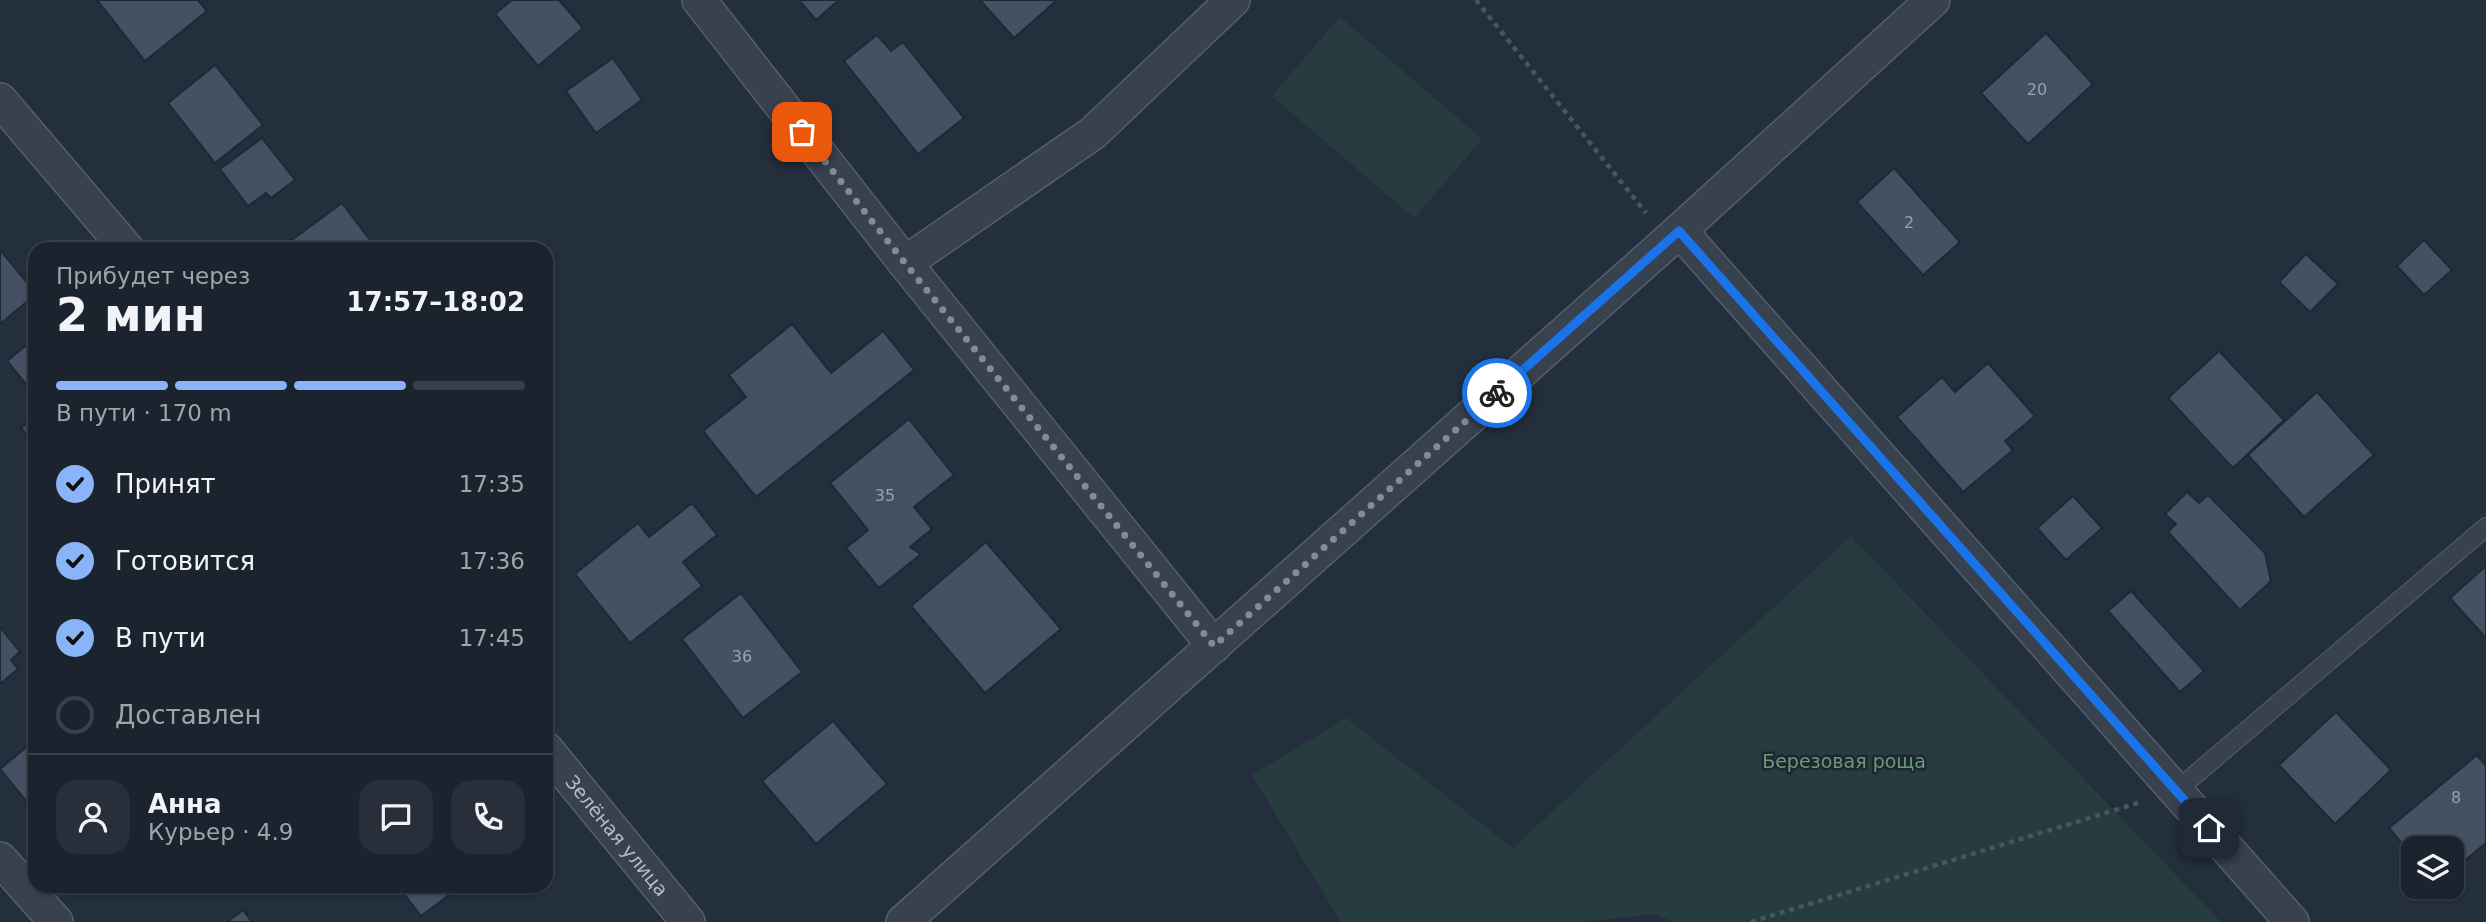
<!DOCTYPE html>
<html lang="ru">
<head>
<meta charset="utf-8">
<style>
  body { margin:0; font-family:"DejaVu Sans",sans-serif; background:#282f3a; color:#f1f3f6; height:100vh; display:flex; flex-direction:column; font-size:26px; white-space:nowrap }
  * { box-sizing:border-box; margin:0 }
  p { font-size:23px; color:#a0a4aa }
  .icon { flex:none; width:38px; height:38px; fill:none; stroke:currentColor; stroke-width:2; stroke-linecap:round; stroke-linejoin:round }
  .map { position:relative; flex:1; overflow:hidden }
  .panel { position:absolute; left:28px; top:242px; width:525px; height:651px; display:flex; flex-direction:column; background:#1b232e; border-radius:21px; box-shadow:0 2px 5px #0004,0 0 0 2px #39404a }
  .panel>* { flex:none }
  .controls { position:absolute; left:2401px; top:836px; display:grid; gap:14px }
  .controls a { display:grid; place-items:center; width:63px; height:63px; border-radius:14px; background:#1b232e; box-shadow:0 2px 5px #0004,0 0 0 2px #39404a; font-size:35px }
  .pin { position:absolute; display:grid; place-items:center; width:60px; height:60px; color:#fff; margin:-30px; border-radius:14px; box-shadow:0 4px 10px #0006 }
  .courier { position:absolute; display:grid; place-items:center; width:70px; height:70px; margin:-35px; border:5px solid #1a73e8; border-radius:50%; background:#fff; color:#222; box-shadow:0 2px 9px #0007 }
  .overview em { font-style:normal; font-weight:700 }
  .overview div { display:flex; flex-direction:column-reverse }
  .overview { display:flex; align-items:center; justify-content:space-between; height:119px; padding:0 28px }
  h1 { font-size:46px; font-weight:700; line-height:52px }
  .bar { display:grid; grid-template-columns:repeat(4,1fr); gap:10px 7px; align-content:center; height:84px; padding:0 28px }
  .bar i { height:9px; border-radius:5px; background:#39404a }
  .bar .current { background:#8ab4f8 }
  .bar p { grid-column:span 4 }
  .line { display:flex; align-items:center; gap:18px; padding:0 28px; border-top:2px solid #39404a }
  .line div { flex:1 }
  .round { display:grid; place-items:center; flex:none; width:74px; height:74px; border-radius:21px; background:#282f3a }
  ol { padding:0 28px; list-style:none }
  li { display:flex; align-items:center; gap:21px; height:77px }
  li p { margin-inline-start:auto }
  li .icon { padding:7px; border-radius:50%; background:#8ab4f8; color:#111; stroke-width:4 }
  li:last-child { color:#a0a4aa }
  li i { width:38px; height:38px; border:4px solid #39404a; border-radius:50% }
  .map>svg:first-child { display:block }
</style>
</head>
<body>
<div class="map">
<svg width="2486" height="922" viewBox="0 0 2486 922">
  <rect width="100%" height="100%" fill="#242f3e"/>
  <g fill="#263c3f">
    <polygon points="1340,17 1482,139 1414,218 1272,96"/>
    <polygon points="1851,536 2221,922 1673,922 1655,914 1581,922 1341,922 1252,775 1346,718 1513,848"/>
  </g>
  <g fill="#455162" stroke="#1f2835" stroke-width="2">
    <polygon points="97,0 198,0 207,11 145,61"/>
    <polygon points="512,0 559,0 583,28 538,66 495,14"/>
    <polygon points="799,0 839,0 816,20"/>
    <polygon points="980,0 1057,0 1014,38"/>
    <polygon points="2046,33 2093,84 2028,144 1981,93"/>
    <polygon points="877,35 891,51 903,42 964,118 918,154 844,61"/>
    <polygon points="613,58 642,100 596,133 566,91"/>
    <polygon points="215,65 263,125 215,163 168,103"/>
    <polygon points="262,138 295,180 271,198 266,193 248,206 220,169"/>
    <polygon points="1894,168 1960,242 1923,275 1857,202"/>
    <polygon points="342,203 376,248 288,248 285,245"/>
    <polygon points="2424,240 2452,270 2424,295 2397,266"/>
    <polygon points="0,250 35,292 35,295 0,324"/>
    <polygon points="2306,254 2338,284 2310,312 2279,282"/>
    <polygon points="792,324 831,373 883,331 914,370 756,497 703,431 746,397 729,375"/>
    <polygon points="35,338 35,395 7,361"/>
    <polygon points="2219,351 2284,420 2233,468 2168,398"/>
    <polygon points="1988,363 2035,416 2005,441 2013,450 1963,492 1897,417 1942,377 1955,392"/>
    <polygon points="2317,392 2374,455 2304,517 2248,455"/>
    <polygon points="35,417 35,445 21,428"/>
    <polygon points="909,419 954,475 914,507 932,529 910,547 921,554 879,588 846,548 868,530 830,483"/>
    <polygon points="2187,492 2199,503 2208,495 2265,553 2271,581 2240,610 2168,532 2176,524 2165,514"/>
    <polygon points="2073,496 2102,528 2066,560 2037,528"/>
    <polygon points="692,503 717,535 683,562 702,586 630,643 575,574 638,523 649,537"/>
    <polygon points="986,542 1061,629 985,693 911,606"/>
    <polygon points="2486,566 2486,638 2450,598"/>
    <polygon points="2131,591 2204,671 2180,692 2108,611"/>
    <polygon points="741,593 802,672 743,718 682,639"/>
    <polygon points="0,627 20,652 11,660 18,669 0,684"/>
    <polygon points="2336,712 2391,770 2335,824 2279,765"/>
    <polygon points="833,721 887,784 816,844 762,781"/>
    <polygon points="35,740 35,812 0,769"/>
    <polygon points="2477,755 2486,766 2486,843 2452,871 2452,849 2413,849 2413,857 2389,828"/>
    <polygon points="398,886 461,886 421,916"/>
    <polygon points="243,910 252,922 227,922"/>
  </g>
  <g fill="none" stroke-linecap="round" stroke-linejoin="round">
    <g stroke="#565f6c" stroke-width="20">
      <polyline id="lane" points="2176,791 2486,527"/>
    </g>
    <g stroke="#565f6c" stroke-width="36">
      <g id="street">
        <polyline points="699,0 905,263 1214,646"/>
        <polyline points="0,100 126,248"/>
        <polyline points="1680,231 2292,922"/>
        <polyline points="905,263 1093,133 1233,0"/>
        <path id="s1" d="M546 749 688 922"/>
        <polyline points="0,859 56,922"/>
        <polyline points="903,922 1668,241 1933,0"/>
      </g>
    </g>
    <g stroke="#44595c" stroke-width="4.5" stroke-dasharray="5 5" stroke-linecap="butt">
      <polyline points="1476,0 1646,213"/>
      <polyline points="1751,922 2138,803"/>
    </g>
    <use href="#lane" stroke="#38414e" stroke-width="18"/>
    <use href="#street" stroke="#38414e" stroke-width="33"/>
  </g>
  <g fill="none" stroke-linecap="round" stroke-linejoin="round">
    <polyline stroke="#828b98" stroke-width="7" stroke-dasharray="0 12.6" points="802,132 905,263 1214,646 1497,393"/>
    <polyline stroke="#1a73e8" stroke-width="9" points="1497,393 1679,231 2209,828"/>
  </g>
  <g text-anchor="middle" stroke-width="5" stroke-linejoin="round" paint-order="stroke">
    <g font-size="16" fill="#98a1af">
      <text x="2037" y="95">20</text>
      <text x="1909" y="228">2</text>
      <text x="885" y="501">35</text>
      <text x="742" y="662">36</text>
      <text x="2456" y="803">8</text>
    </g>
    <g font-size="19" fill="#6b9a76" stroke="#1d2633">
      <text x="1844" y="768">Березовая роща</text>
    </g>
    <g font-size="19" fill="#b4bcc9" stroke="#1d2633">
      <text dy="7" stroke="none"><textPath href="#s1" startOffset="112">Зелёная улица</textPath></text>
    </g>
  </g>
</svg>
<div class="controls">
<a><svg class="icon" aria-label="layers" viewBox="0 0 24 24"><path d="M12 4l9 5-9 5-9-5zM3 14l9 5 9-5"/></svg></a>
</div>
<div class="pin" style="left:802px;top:132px;background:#ea580c"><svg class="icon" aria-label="bag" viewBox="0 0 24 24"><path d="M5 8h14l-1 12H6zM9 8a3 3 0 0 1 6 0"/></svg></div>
<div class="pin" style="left:2209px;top:828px;background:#1f2937"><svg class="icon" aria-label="home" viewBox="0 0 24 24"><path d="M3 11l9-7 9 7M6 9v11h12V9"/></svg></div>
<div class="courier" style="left:1497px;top:393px"><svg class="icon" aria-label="bike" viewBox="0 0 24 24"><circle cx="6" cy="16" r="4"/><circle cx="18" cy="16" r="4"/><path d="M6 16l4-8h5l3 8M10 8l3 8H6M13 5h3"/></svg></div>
<section class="panel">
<div class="overview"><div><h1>2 мин</h1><p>Прибудет через</p></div><em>17:57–18:02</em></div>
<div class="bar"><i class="current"></i><i class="current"></i><i class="current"></i><i></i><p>В пути · 170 m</p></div>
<ol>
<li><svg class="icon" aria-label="check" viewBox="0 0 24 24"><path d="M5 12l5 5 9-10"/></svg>Принят<p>17:35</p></li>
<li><svg class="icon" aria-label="check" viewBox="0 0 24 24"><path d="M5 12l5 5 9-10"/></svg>Готовится<p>17:36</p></li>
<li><svg class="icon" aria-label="check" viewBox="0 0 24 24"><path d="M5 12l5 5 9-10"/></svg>В пути<p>17:45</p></li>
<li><i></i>Доставлен</li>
</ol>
<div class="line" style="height:126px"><a class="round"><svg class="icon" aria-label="person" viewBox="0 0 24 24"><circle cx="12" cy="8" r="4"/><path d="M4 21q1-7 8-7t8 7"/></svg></a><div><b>Анна</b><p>Курьер · 4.9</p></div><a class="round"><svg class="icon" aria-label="chat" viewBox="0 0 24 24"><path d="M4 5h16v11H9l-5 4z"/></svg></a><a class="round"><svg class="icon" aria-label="phone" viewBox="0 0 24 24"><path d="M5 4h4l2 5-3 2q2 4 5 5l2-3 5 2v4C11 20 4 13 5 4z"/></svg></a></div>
</section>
</div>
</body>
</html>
